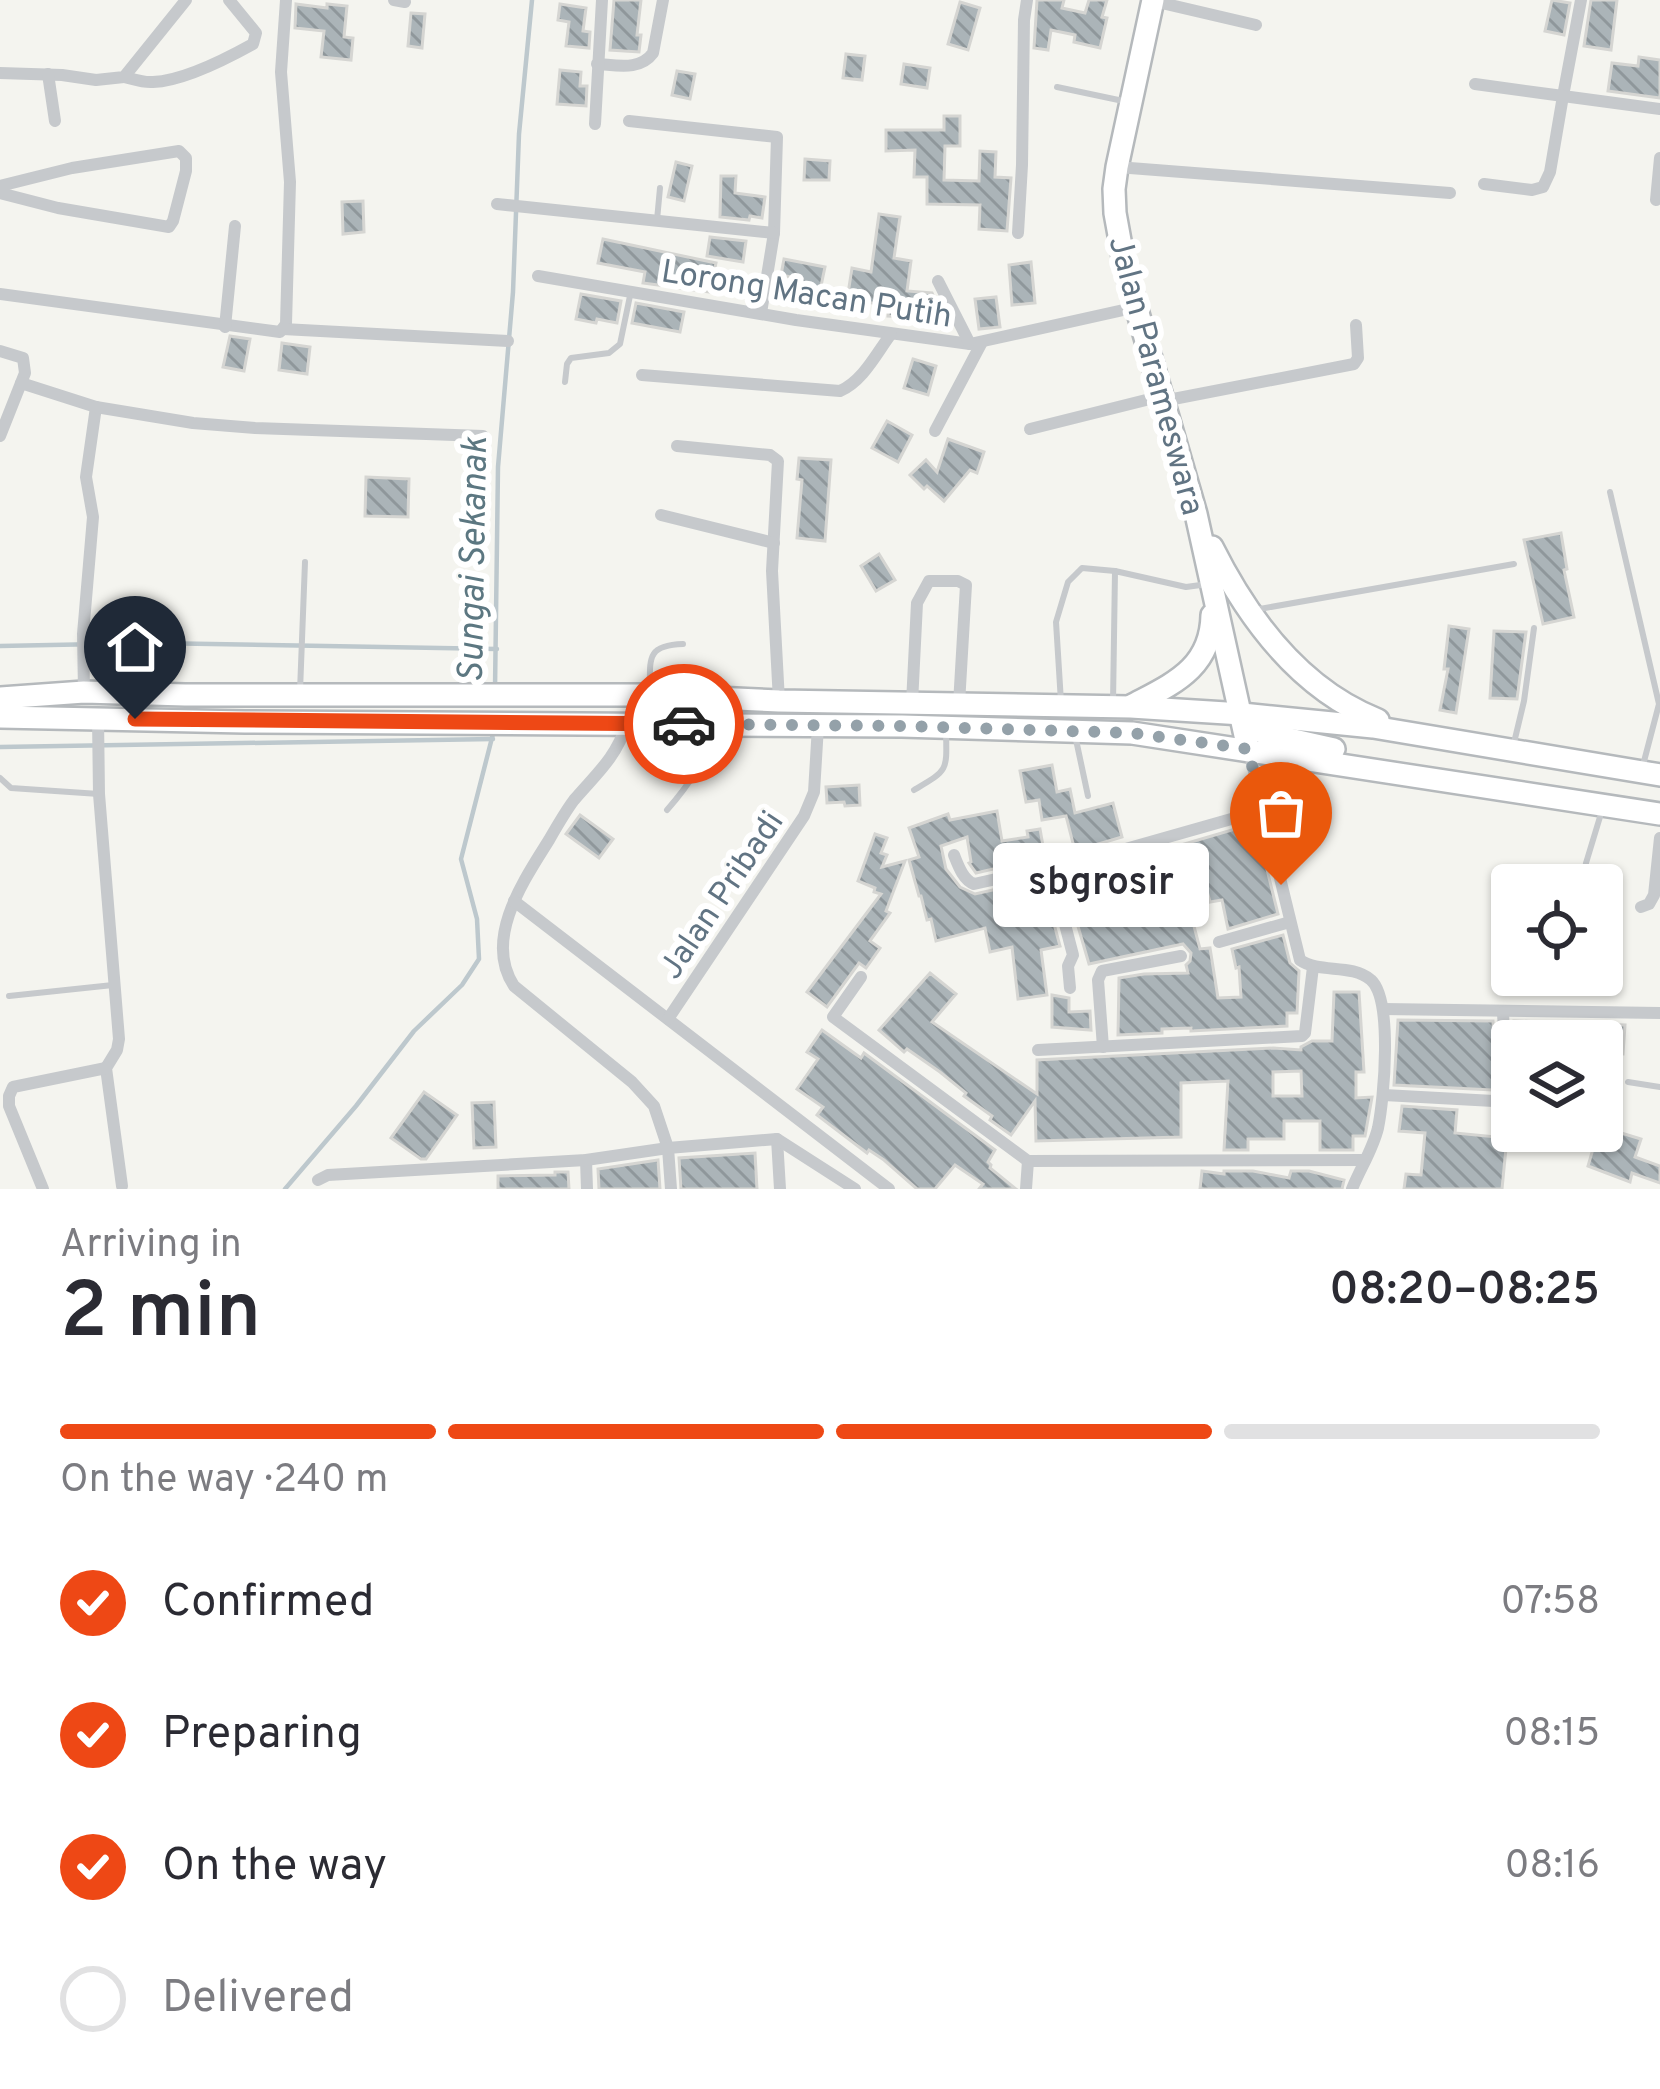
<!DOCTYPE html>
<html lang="en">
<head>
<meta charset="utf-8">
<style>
  body { margin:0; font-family:Overpass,sans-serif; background:#f2f2f3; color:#2b2b33; height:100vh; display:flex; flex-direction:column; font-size:45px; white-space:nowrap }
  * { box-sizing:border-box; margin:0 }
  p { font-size:39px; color:#7c7c81 }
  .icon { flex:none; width:66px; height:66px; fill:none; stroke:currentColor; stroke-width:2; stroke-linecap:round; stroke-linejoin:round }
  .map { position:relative; height:1189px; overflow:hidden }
  .drawer { display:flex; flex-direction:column; background:#fff; flex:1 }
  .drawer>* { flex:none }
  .buttons { position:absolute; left:1491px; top:864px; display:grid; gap:24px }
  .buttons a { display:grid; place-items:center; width:132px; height:132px; border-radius:12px; background:#fff; box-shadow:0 3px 9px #0004; font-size:60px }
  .pin { position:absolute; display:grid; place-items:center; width:102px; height:102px; color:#fff; margin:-123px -51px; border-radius:50% 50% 50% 0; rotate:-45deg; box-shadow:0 0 12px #0007 }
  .pin .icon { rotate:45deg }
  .courier { position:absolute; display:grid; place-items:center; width:120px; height:120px; margin:-60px; border:9px solid #ee4815; border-radius:50%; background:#fff; color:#222; box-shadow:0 3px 15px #0007 }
  .bubble { position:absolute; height:84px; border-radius:12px; background:#fff; box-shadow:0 3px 9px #0004; font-size:39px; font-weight:600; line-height:84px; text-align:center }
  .head em { font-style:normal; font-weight:600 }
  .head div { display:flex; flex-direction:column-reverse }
  .head { display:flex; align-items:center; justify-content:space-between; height:204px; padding:0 60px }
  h1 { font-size:78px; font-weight:600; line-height:90px }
  .bar { display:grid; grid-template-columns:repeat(4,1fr); gap:18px 12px; align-content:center; height:144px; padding:0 60px }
  .bar i { height:15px; border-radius:9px; background:#e1e1e2 }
  .bar .active { background:#ee4815 }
  .bar p { grid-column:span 4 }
  ol { padding:0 60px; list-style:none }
  li { display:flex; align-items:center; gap:36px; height:132px }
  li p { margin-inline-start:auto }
  li .icon { padding:12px; border-radius:50%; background:#ee4815; color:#fff; stroke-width:4 }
  li:last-child { color:#7c7c81 }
  li i { width:66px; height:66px; border:6px solid #e1e1e2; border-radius:50% }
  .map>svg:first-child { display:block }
</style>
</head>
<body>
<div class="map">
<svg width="1660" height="1189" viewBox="0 0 1660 1189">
  <defs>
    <pattern id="building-back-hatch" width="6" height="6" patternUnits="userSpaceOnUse" patternTransform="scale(3)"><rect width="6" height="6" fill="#abb4b8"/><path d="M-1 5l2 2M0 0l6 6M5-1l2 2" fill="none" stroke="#8f979b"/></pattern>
  </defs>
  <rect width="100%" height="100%" fill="#f4f4ef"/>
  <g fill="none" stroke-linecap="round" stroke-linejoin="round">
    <g stroke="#bdc8cd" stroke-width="4.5">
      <polyline points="0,646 152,643 497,649"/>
      <polyline points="495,689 498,467 513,292 519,134 532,0"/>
      <polyline points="0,747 493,739"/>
      <polyline points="285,1189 356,1106 414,1031 462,985 479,959 477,919 461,859 494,730"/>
    </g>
  </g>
  <g fill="url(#building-back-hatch)" stroke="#d5d5d2" stroke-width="3" fill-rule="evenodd">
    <polygon points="614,0 641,0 637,35 641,35 639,52 610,50"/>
    <polygon points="1037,0 1064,0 1062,8 1085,13 1089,0 1107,0 1102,17 1107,18 1100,48 1074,42 1075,35 1051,30 1048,50 1034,48"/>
    <polygon points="1552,0 1570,3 1564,35 1545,31"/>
    <polygon points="1591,0 1617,0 1611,50 1584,46"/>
    <polygon points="960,2 980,8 968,50 948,44"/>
    <polygon points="296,4 327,8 327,4 347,6 344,37 353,38 351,60 321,57 324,31 295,28"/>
    <polygon points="560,4 586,8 583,31 590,32 589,48 566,46 569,22 558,20"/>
    <polygon points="411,13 425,14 422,48 408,46"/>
    <polygon points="846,54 865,56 862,80 843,78"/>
    <polygon points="1639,57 1660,60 1660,98 1608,91 1612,63 1638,66"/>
    <polygon points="904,64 930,68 927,88 901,84"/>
    <polygon points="560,70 581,72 580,86 587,86 586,106 557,104"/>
    <polygon points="677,71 695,74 690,99 672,95"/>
    <polygon points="944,116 960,116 960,146 945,146 944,180 979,181 980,151 996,152 995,177 1011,178 1007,231 979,229 980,205 927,204 927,177 914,177 915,150 886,151 886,130 944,130"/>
    <polygon points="805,159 830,161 829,180 804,180"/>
    <polygon points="676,162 692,166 684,201 668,197"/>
    <polygon points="721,176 736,176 735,193 765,197 762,218 750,216 749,220 720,217"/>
    <polygon points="363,201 364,232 343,234 342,202"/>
    <polygon points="879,214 900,217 894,258 911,261 907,291 932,293 935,299 934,324 907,323 908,317 888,316 889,305 847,300 852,268 871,272"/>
    <polygon points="710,237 746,241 743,262 707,256"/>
    <polygon points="603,239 716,263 710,292 643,283 645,272 598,263"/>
    <polygon points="784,259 825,267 818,300 798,296 802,279 781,275"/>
    <polygon points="1031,262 1035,303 1012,305 1009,265"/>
    <polygon points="581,294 621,301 617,323 597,319 596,323 576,319"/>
    <polygon points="996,297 1000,327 979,329 975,299"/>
    <polygon points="636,303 684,312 680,332 632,323"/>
    <polygon points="230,336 250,339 244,371 223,367"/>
    <polygon points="282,343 310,347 307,374 279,370"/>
    <polygon points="913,359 936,366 928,395 904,388"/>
    <polygon points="887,421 912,435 898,462 872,448"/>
    <polygon points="948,439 984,452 977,473 970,470 944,501 927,486 924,489 910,475 926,460 937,472"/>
    <polygon points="799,458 831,460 825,541 797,538 802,480 797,479"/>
    <polygon points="366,477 409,479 408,517 365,516"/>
    <polygon points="1561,533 1567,569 1564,570 1574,617 1543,624 1524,540"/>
    <polygon points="879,554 895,580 876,591 861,566"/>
    <polygon points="1449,626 1469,629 1456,713 1440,710 1448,669 1444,669"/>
    <polygon points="1494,631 1526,632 1517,699 1490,698"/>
    <polygon points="1052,765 1057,792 1070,789 1075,813 1113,803 1122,837 1075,851 1066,816 1042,820 1039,800 1026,802 1020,771"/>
    <polygon points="859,785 860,805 845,806 844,802 827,803 826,787"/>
    <polygon points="997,811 1002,841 1028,837 1027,831 1040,829 1045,857 976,873 969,863 971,862 967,837 941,846 946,869 960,887 975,894 1042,879 1060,946 1041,950 1047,995 1018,999 1012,947 990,952 985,928 936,941 931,919 927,920 921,896 919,896 909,860 919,857 909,828 948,814 950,820"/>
    <polygon points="580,815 613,839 599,858 566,834"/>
    <polygon points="1252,824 1256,825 1278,914 1228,929 1222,900 1210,902 1201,869 1178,874 1181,886 1142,897 1148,921 1190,911 1200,949 1210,948 1218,998 1241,997 1239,967 1236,968 1232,949 1283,935 1290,963 1299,971 1297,1013 1287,1013 1287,1026 1191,1031 1191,1028 1162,1029 1162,1033 1118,1035 1119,978 1144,974 1188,973 1186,965 1190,961 1191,953 1183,944 1089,964 1063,875 1137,858"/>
    <polygon points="875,834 887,838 881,853 887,855 882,867 905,861 886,911 890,913 870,941 880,948 866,968 859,963 827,1007 807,992 881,894 874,892 875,888 858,881"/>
    <path d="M930 973 956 994 932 1022 1037 1094V1060L1273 1048 1301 1050V1047L1312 1041H1332L1334 992H1359L1364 1072H1356V1098L1372 1097 1365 1136H1353V1150H1320V1121H1284V1139H1248V1150H1224L1228 1081 1181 1083V1137L1036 1141 1035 1101 1011 1135 990 1120 992 1116 964 1096 966 1093 940 1072 907 1049 904 1052 879 1030ZM1301 1071 1302 1096H1273V1072Z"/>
    <polygon points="1052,995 1069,998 1069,1012 1090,1011 1091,1030 1052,1027"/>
    <polygon points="1398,1020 1493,1021 1496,1081 1502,1089 1512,1087 1512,1091 1394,1085"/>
    <polygon points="1514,1021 1625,1025 1623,1054 1608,1053 1609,1041 1515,1041"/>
    <polygon points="822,1030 861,1058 864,1053 995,1150 988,1162 991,1165 990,1168 1016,1189 979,1189 983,1184 955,1165 935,1189 917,1189 884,1160 869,1150 867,1153 817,1115 823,1107 797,1089 818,1059 807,1052"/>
    <polygon points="424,1092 457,1115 426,1159 421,1159 391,1138"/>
    <polygon points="494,1102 496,1147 474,1148 472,1103"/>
    <polygon points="1402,1106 1457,1110 1455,1133 1507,1138 1502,1189 1404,1189 1406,1174 1421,1175 1425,1133 1399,1131"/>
    <polygon points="1618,1132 1641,1139 1635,1157 1660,1166 1660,1183 1632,1173 1630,1182 1588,1166 1595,1142 1613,1148"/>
    <polygon points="755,1153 757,1189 681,1189 679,1158"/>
    <polygon points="658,1160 660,1189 599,1189 598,1169"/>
    <polygon points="1202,1171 1224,1174 1224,1171 1253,1171 1289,1178 1291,1171 1309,1171 1344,1180 1342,1189 1200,1189"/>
    <polygon points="555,1172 568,1172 569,1189 498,1189 498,1176 555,1175"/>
  </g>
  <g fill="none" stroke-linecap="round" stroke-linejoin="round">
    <g stroke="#b5b9bc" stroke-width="26">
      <g id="trunk">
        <polyline points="1153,0 1117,167 1114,189 1115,213 1125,268 1196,514 1248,749"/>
        <path d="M1212 547C1248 619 1301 690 1378 720"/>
        <polyline points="0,698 84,692 185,695 650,695 779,701 1131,707 1242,714 1373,727 1660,775"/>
        <path d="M1131 706C1172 684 1211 669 1212 615"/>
        <polyline points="1242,714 1260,731 1267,734 1334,749"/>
        <polyline points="0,717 245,722 902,726 1132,733 1660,814"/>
      </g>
    </g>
    <g stroke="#c6c9cc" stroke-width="6">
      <polyline points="1057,87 1128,102"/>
      <polyline points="657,220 660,188"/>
      <polyline points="565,382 567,364 571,358 609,353 620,344 631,291"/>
      <polyline points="1610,492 1659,704 1642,769"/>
      <polyline points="1254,610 1514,564"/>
      <polyline points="300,691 305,562"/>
      <path d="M650 691C650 659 646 645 683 644"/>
      <polyline points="1061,702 1056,622 1068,582 1082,568 1115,571"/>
      <polyline points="1113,703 1115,571 1186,587 1208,584"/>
      <polyline points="1075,735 1088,796"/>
      <polyline points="1513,747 1524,701 1534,628"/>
      <polyline points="0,778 11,788 99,794"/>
      <path d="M914 790C948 770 947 772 946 732"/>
      <path d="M667 810C688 786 705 762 712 731"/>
      <polyline points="1583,885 1586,863 1603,807"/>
      <polyline points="9,996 113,985"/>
      <polyline points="1628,1082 1660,1087"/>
    </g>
    <g stroke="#c6c9cc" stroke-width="12">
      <polyline points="394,0 405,2"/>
      <polyline points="1581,0 1563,96 1660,109"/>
      <polyline points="1153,1 1256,25"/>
      <path d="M597 64C617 65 640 71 653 53L663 0"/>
      <polyline points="0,73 62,75 96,80 124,77 186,0"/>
      <polyline points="48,74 55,121"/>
      <path d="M124 77C133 79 143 83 153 82 183 81 226 59 253 44L256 33 229 0"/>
      <polyline points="1475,84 1563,96 1550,172 1543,187 1532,190 1484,184"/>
      <polyline points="629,121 777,137 774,233 761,313"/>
      <polyline points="595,124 602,0"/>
      <polyline points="1117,167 1450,193"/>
      <polyline points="0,186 72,168 179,151 186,158 186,171 173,221 169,227 58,208 0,193"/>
      <polyline points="1656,200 1660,158"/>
      <polyline points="497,204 774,233"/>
      <polyline points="1018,233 1022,165 1024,20 1027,0"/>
      <polyline points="538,276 796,320 970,344 1137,307"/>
      <polyline points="938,281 970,344"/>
      <polyline points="0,294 280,332 286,324 290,182 281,72 286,0"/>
      <polyline points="225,327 235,226"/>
      <polyline points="283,329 508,341"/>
      <polyline points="0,351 23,358 25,373 0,436"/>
      <path d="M642 375 840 391C863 381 876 354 891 334"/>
      <polyline points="21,383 96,407 86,477 93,517 83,634 84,692"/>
      <polyline points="1163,401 1354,364 1358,358 1356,325"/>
      <polyline points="96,407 193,423 255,428 483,436"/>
      <polyline points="1030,429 1162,396"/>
      <polyline points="935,431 981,344"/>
      <polyline points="677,446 770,455 778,461 772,571 779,701"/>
      <polyline points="661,515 774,543"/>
      <polyline points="912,703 917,603 929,581 958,581 966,585 959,704"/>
      <polyline points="98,718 99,794 119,1039 117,1050 106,1068 122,1186"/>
      <path d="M627 724C615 759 597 773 574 800 565 812 557 826 549 840 524 880 483 939 514 986L632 1082 654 1106 668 1148 671 1189"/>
      <path d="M1249 751 1300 960C1320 974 1351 963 1371 980 1393 1000 1384 1099 1378 1128 1373 1149 1360 1169 1352 1189"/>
      <path d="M954 855C958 865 963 880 974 884L1108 854 1263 810"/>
      <polyline points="1050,867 1073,955 1068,966 1070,988"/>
      <polyline points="514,901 889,1189"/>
      <polyline points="1641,907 1649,904 1654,895 1660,838"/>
      <polyline points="1219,942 1290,922"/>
      <polyline points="861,977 833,1017 1028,1161 1365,1160"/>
      <polyline points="1383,1009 1660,1013"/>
      <polyline points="1503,1012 1506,1079"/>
      <polyline points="668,1019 804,816 814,792 818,726"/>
      <polyline points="1103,1047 1098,980 1102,971 1181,956"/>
      <polyline points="1038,1050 1302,1036 1305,1033 1313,967"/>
      <polyline points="1384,1095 1512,1102"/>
      <polyline points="777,1139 780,1189"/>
      <polyline points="586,1160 587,1189"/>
      <polyline points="318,1180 328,1175 586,1160 668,1148 777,1139 855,1189"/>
      <polyline points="43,1189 9,1106 9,1096 13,1087 106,1068"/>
      <polyline points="1026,1189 1028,1161"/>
    </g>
    <use href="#trunk" stroke="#fff" stroke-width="21"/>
  </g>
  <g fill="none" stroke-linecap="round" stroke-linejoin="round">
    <polyline stroke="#94a1a9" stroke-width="12" stroke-dasharray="0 21.6" points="684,724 902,726 1132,733 1248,749 1281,885"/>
    <polyline stroke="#ee4815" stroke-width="15" points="135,719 684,724"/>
  </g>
  <g text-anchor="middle" stroke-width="12" stroke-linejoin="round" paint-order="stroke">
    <g font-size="33" fill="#617483" stroke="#fff">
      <text transform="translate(807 292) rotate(9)" y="12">Lorong Macan Putih</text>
      <text transform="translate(1158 375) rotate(75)" y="12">Jalan Parameswara</text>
      <text transform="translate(720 894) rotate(-56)" y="12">Jalan Pribadi</text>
    </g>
    <g font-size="36" font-style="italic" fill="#5c7781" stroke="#fff">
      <text transform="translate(471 560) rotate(-89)" y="13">Sungai Sekanak</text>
    </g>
  </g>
</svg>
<div class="buttons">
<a><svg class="icon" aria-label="locate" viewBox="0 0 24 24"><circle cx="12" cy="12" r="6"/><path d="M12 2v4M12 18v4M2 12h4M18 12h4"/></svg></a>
<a><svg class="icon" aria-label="layers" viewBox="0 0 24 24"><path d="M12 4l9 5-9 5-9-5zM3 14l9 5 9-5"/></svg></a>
</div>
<div class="pin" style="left:1281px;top:885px;background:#ea580c"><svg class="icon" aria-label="bag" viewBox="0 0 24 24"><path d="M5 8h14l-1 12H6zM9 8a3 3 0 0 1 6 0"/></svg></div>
<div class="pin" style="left:135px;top:719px;background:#1f2937"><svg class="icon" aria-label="home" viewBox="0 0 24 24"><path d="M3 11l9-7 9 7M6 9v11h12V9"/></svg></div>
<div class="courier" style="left:684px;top:724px"><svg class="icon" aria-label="car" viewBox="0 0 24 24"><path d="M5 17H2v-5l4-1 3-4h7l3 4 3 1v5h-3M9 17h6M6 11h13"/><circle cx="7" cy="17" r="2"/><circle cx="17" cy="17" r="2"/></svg></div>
<div class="bubble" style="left:993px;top:843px;width:216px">sbgrosir</div>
</div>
<section class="drawer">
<div class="head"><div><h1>2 min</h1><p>Arriving in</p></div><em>08:20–08:25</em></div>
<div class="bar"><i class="active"></i><i class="active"></i><i class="active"></i><i></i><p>On the way · 240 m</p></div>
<ol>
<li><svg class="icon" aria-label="check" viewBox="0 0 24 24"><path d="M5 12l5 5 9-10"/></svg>Confirmed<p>07:58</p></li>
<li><svg class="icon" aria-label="check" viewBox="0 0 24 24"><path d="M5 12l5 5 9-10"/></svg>Preparing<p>08:15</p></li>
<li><svg class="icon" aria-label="check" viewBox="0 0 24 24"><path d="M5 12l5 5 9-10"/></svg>On the way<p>08:16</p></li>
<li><i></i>Delivered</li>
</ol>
</section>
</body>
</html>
